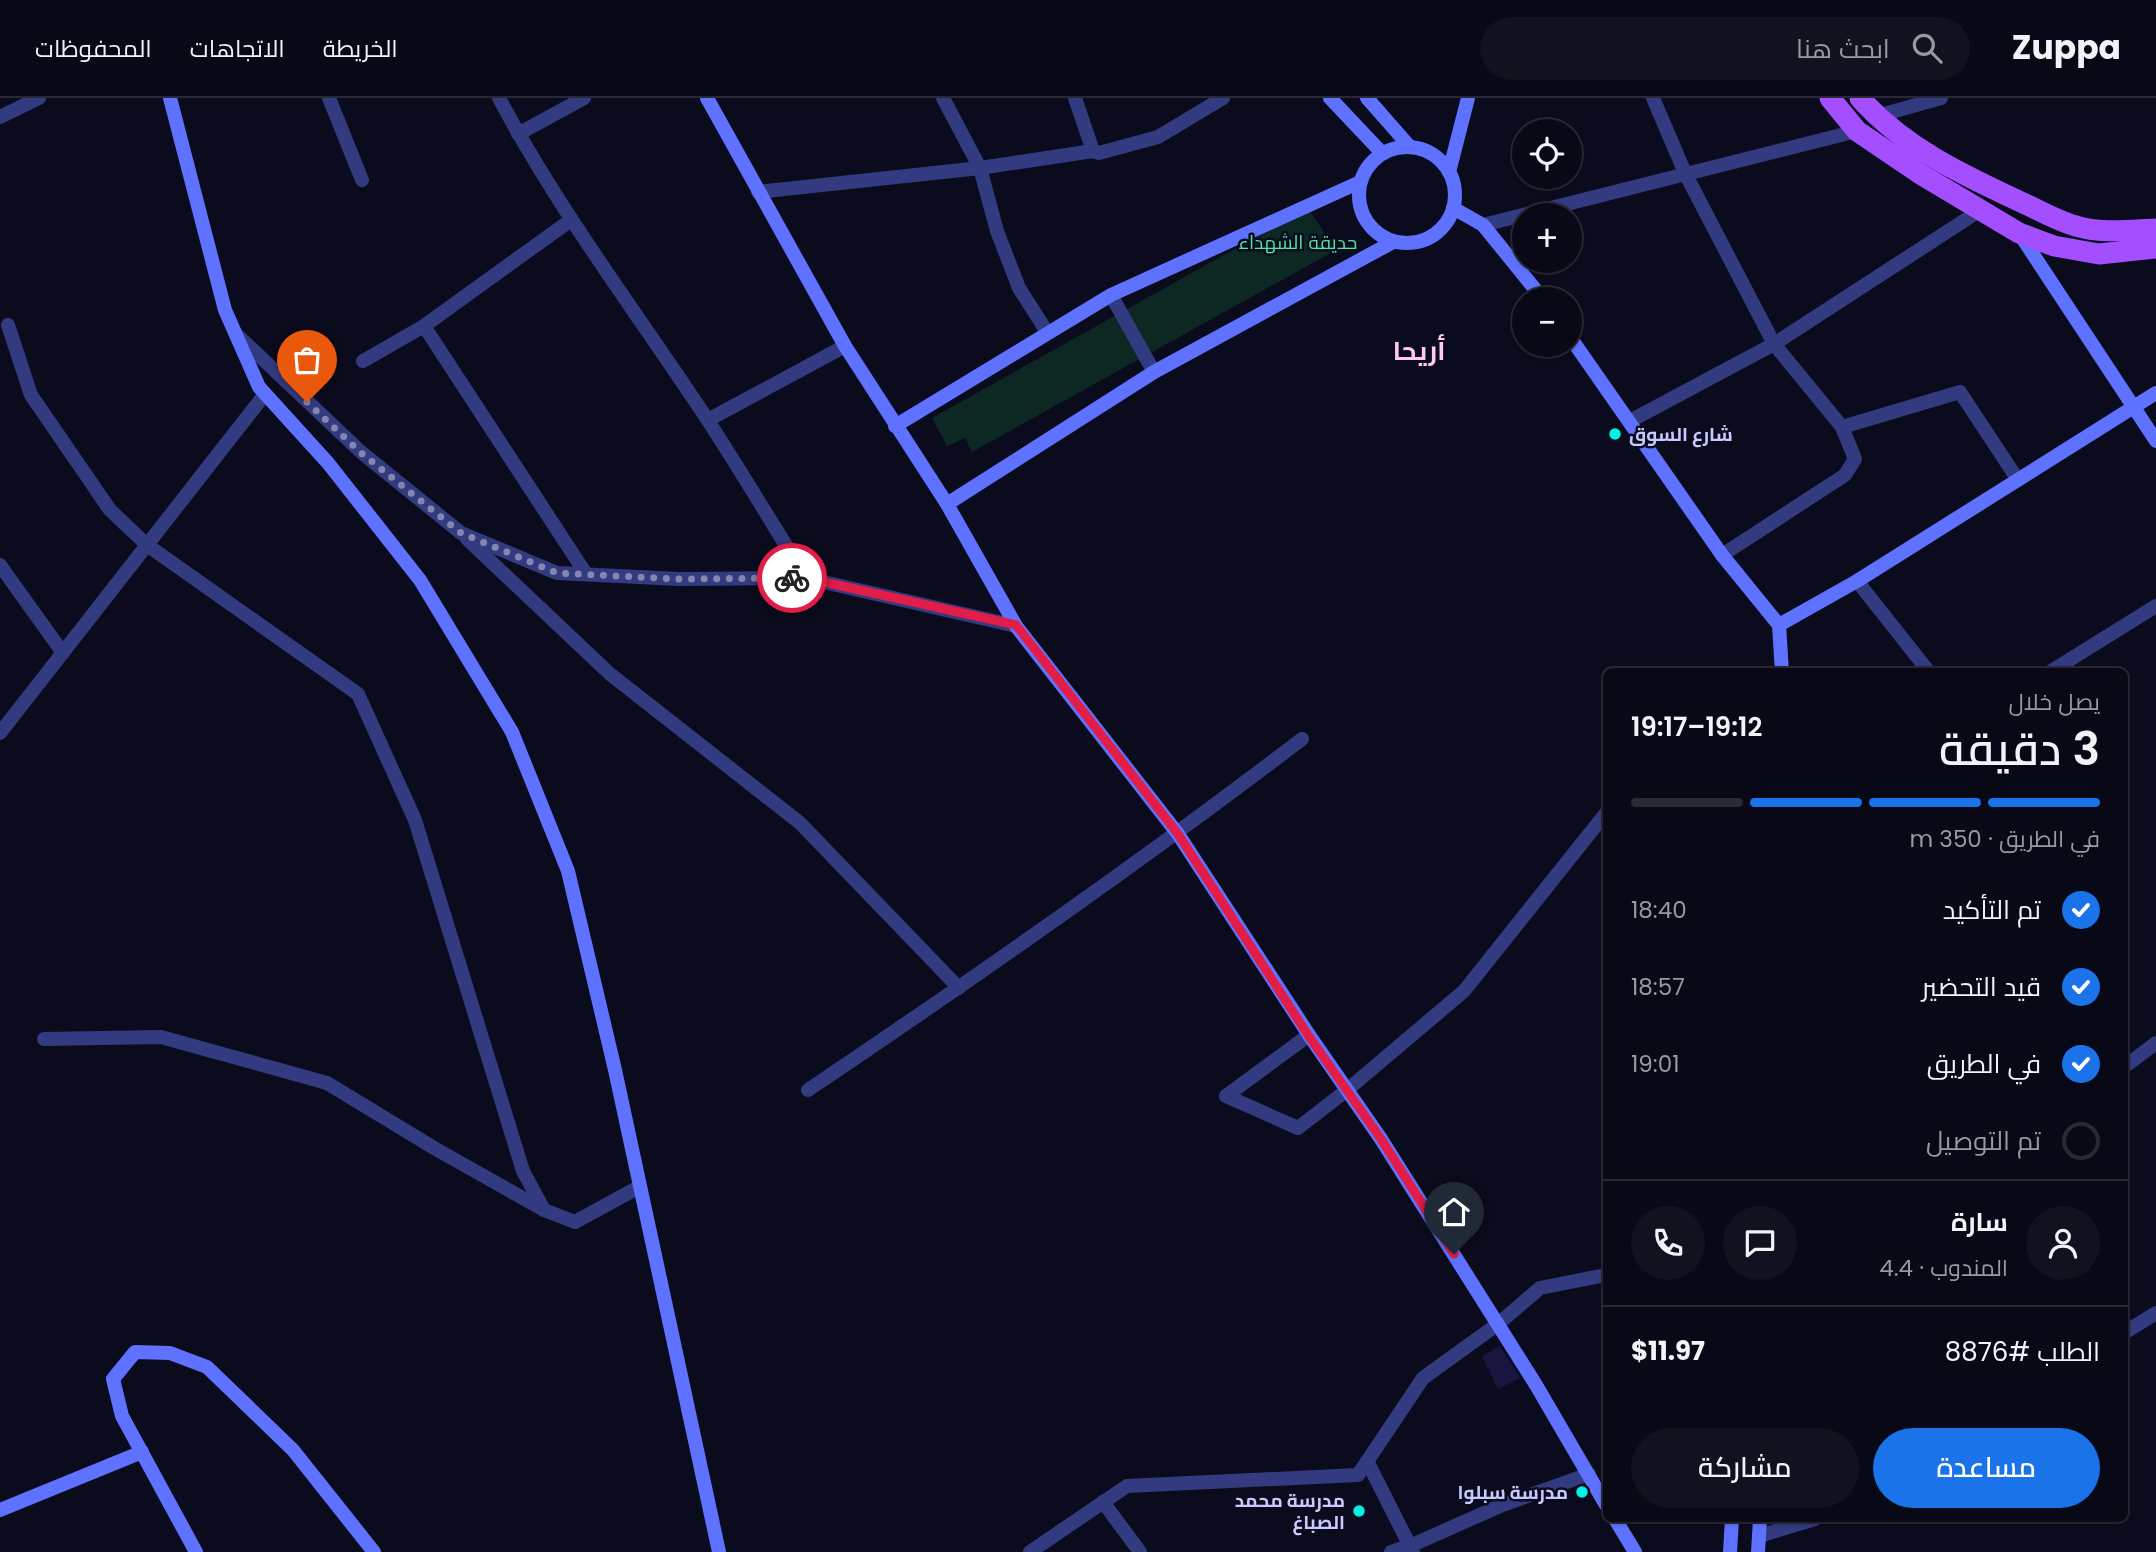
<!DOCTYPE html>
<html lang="ar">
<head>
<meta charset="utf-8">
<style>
  body { margin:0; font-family:Poppins,Cairo,sans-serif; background:#11111f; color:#f1f3f6; direction:rtl; height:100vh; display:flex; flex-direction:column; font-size:26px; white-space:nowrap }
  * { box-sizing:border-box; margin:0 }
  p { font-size:23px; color:#989aa1 }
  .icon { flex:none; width:38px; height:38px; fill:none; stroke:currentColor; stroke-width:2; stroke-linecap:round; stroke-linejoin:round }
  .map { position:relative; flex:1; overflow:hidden; direction:ltr }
  .panel { position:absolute; left:1603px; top:570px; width:525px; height:854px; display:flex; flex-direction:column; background:#080816; border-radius:10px; box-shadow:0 2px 5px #0004,0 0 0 2px #292935; direction:rtl }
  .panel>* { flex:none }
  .buttons { position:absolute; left:1512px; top:21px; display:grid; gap:14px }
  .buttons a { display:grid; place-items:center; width:70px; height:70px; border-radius:50%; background:#080816; box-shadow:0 2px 5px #0004,0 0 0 2px #292935; font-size:35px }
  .pin { position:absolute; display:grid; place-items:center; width:60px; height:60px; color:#fff; margin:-72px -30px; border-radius:50% 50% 50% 0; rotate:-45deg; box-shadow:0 0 7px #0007 }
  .pin .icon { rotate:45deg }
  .courier { position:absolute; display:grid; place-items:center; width:70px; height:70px; margin:-35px; border:5px solid #e11d48; border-radius:50%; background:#fff; color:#222; box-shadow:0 2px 9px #0007 }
  .summary em { font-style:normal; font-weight:600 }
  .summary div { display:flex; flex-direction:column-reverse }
  .summary { display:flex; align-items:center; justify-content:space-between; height:119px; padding:0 28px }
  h1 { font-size:46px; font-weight:600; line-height:52px }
  .bar { display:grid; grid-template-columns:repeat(4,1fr); gap:10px 7px; align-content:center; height:84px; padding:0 28px }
  .bar i { height:9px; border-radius:5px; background:#292935 }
  .bar .on { background:#1a73e8 }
  .bar p { grid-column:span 4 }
  .line { display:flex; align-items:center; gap:18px; padding:0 28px; border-top:2px solid #292935 }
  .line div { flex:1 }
  .round { display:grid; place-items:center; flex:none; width:74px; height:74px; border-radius:37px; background:#11111f }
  ol { padding:0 28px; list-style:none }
  li { display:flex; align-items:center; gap:21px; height:77px }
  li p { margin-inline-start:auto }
  li .icon { padding:7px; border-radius:50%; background:#1a73e8; color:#fff; stroke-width:4 }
  li:last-child { color:#989aa1 }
  li i { width:38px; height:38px; border:4px solid #292935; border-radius:50% }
  .action { display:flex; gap:14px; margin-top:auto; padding:14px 28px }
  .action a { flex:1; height:80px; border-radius:42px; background:#1a73e8; color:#fff; font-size:28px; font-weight:600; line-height:80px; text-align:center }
  .action a+a { background:#11111f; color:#f1f3f6 }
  header { display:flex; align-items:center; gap:42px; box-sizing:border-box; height:98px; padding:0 35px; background:#080816; border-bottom:2px solid #292935 }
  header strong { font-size:33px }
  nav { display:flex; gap:38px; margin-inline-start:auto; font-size:24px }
  .search { width:490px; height:63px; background:#11111f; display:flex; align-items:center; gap:18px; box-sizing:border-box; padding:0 24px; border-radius:38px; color:#989aa1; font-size:26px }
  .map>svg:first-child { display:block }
</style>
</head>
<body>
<header>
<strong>Zuppa</strong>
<div class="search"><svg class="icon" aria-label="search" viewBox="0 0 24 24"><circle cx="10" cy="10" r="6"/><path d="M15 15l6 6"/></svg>ابحث هنا</div>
<nav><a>الخريطة</a><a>الاتجاهات</a><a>المحفوظات</a></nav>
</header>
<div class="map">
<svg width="2156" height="1454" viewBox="0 0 2156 1454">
  <rect width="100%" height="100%" fill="#0b0b1e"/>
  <polygon fill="#0d2823" points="1308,110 1336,152 972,354 965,340 947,348 932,320"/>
  <polygon fill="#181640" points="1500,1248 1520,1280 1498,1291 1482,1258"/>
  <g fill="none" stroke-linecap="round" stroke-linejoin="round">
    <g stroke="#323b80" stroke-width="14">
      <polyline points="329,0 362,82"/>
      <path d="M499 0C559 113 637 215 707 321 741 373 773 427 806 480"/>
      <polyline points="943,0 980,70 997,133 1019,190 1047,234"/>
      <polyline points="1075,0 1093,53"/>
      <polyline points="1653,0 1685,75 1774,246 1842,329 1855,361 1845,377 1722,457"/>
      <polyline points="1877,18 1941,0"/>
      <polyline points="0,19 39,0"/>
      <polyline points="518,36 584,0"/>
      <polyline points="758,94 980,70 1093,53 1099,55 1158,39 1223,0"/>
      <polyline points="1483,127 1857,33"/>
      <polyline points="1111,197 1154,274"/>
      <polyline points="8,227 31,297 110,412 147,447 358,596 415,722 523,1073 544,1112 575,1124 639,1089"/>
      <polyline points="424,228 586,476"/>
      <polyline points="236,236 361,354 461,435 557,475 679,481 806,480 1016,528"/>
      <polyline points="363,263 424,228 571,122"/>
      <polyline points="708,322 845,248"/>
      <polyline points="1630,323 1774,246 1979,113"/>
      <polyline points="1842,329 1960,294 2018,382"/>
      <polyline points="467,441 610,576 800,725 959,890"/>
      <polyline points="0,467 63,555"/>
      <polyline points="1857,483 1929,574"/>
      <polyline points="2050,574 2156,508"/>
      <polyline points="0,635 265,296"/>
      <polyline points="1309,937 1226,998 1298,1030 1347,992 1464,893 1606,715"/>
      <polyline points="44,941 161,939 327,985 434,1050 544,1112"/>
      <polyline points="2124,969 2156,945"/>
      <path d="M808 992C976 879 1141 764 1302 641"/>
      <polyline points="2124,1235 2156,1215"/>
      <polyline points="1367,1363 1413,1454"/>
      <polyline points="1103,1404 1140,1454"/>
      <polyline points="1759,1438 1815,1421"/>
      <polyline points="1030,1454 1127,1388 1358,1377 1423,1280 1498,1226 1540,1190 1606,1177"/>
      <polyline points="1391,1454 1410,1448 1500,1408 1589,1376"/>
    </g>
    <g stroke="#5e72ff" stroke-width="14">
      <polyline points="170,0 225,212 259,289 328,365 420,482 512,634 568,773 615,972 719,1454"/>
      <polyline points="707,0 845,248 947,406 1016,528 1178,736 1309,937 1381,1041 1536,1287 1606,1407"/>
      <polyline points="1330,0 1382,55"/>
      <polyline points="1367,0 1410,49"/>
      <circle cx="1407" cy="97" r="48"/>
      <polyline points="1449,74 1468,0"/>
      <polyline points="1453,110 1483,127 1543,201"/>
      <polyline points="2019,135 2156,343"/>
      <polyline points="1570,239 1722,457 1779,527 1782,574"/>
      <polyline points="895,328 1111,197 1360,84"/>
      <polyline points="947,406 1154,274 1393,144"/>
      <polyline points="1779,527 1857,483 2156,295"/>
      <polyline points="0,1412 142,1354"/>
      <polyline points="1615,1421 1635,1454"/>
      <polyline points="196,1454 122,1318 113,1281 135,1254 170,1255 207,1269 293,1352 374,1454"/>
      <polyline points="1730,1454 1732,1421"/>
      <polyline points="1758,1454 1760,1421"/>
    </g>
    <g stroke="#a34eff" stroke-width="21">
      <polyline points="1830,0 1857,33 1922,77 2019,135 2054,148 2099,156 2156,150"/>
      <path d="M1860 0C1903 49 1963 77 2021 104 2039 112 2057 123 2076 128 2101 136 2130 132 2156 131"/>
    </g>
  </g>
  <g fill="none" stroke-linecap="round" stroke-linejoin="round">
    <polyline stroke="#8586b0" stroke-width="7" stroke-dasharray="0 12.6" points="307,304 360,354 461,435 557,475 679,481 792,480"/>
    <polyline stroke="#e11d48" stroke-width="9" points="792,480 806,480 1016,527 1178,736 1308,937 1381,1041 1454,1156"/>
  </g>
  <g fill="#00f2e7" stroke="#0b0b1e" stroke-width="2.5">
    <circle cx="1615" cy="336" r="7"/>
    <circle cx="1582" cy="1394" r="7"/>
    <circle cx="1359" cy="1413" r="7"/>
  </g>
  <g text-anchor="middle" stroke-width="5" stroke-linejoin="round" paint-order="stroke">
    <g font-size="19" fill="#4de5a9" stroke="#0b0b1e">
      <text x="1298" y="151">حديقة الشهداء</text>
    </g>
    <g font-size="19" font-weight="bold" fill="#c7c9ff" stroke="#0b0b1e" text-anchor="end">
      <text x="1629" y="343" text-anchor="start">شارع السوق</text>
      <text x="1568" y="1401">مدرسة سبلوا</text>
      <text x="1345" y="1409">مدرسة محمد<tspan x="1345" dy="22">الصباغ</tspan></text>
    </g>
    <g font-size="26" font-weight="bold" fill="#ffc9f3" stroke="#0b0b1e">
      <text x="1419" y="262">أريحا</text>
    </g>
  </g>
</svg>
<div class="buttons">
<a><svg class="icon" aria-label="locate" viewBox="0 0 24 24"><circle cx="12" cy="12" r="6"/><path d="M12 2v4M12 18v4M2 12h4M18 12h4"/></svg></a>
<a>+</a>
<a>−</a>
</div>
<div class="pin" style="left:307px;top:304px;background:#ea580c"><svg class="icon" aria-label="bag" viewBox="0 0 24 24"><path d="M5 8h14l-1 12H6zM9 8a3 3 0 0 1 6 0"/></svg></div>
<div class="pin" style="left:1454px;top:1156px;background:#1f2937"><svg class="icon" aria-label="home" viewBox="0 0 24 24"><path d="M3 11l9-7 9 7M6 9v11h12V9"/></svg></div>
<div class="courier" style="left:792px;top:480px"><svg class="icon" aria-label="bike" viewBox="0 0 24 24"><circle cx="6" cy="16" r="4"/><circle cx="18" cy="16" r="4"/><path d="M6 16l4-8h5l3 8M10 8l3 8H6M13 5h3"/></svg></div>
<section class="panel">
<div class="summary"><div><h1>3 دقيقة</h1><p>يصل خلال</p></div><em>19:12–19:17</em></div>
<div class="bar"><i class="on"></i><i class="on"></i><i class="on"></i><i></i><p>في الطريق · 350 m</p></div>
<ol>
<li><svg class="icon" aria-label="check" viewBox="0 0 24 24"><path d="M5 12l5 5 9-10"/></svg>تم التأكيد<p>18:40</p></li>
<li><svg class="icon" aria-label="check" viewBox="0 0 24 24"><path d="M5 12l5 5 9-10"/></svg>قيد التحضير<p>18:57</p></li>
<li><svg class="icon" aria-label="check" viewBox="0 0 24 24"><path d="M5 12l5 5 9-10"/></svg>في الطريق<p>19:01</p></li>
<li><i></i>تم التوصيل</li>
</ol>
<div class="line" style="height:126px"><a class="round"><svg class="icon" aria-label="person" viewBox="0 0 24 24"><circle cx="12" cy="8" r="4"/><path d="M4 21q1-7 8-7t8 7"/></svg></a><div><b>سارة</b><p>المندوب · 4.4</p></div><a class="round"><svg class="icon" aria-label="chat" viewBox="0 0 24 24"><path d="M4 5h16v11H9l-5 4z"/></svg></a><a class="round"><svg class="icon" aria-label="phone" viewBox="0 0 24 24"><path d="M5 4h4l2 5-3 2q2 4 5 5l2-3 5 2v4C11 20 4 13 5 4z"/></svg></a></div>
<div class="line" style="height:91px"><div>الطلب #8876</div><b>$11.97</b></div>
<div class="action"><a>مساعدة</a><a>مشاركة</a></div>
</section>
</div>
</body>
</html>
